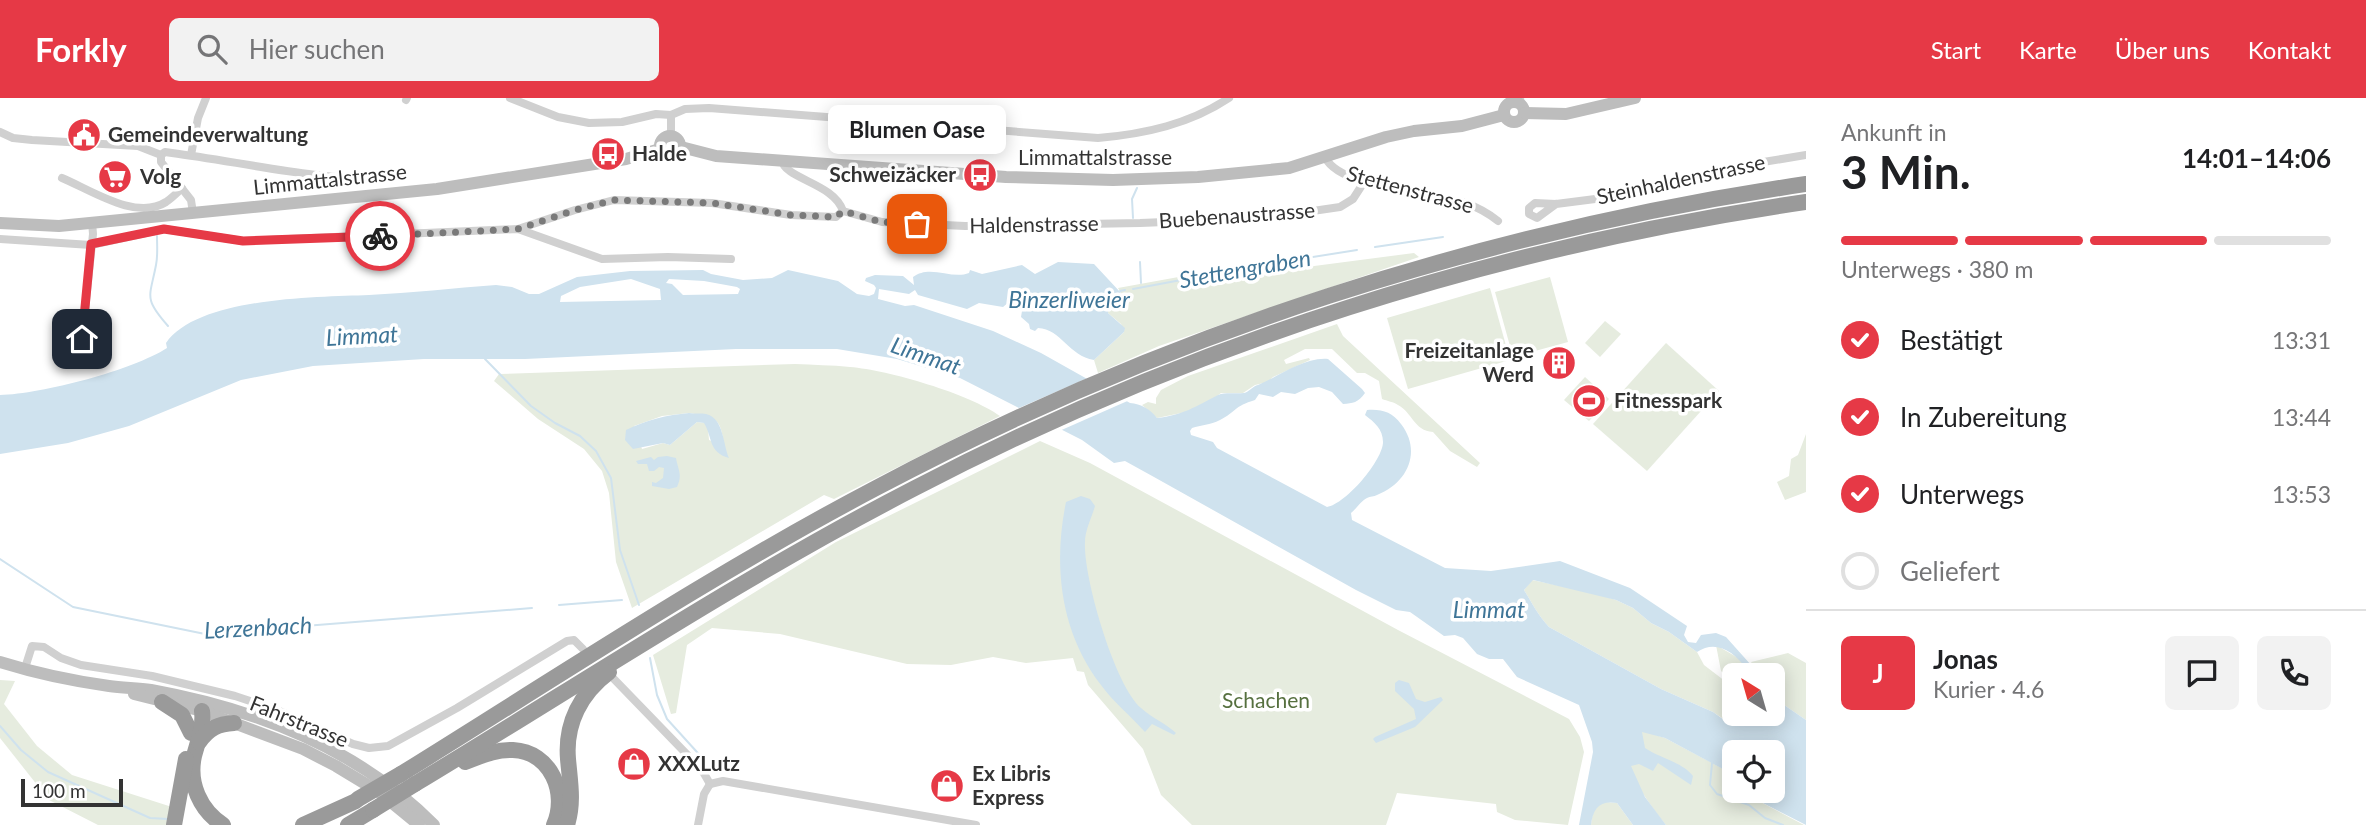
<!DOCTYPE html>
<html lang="de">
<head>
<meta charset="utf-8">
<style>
  body { margin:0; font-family:Lato,sans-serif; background:#f2f2f2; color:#202124; height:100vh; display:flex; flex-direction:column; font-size:26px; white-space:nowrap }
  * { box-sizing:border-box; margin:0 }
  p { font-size:23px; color:#757577 }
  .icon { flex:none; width:38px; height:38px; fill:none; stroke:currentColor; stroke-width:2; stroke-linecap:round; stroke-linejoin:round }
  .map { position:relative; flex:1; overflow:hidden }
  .drawer { display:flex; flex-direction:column; background:#fff; width:560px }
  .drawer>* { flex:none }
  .needle { width:46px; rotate:323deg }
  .buttons { position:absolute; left:1722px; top:565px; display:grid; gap:14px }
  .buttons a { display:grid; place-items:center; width:63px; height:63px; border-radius:10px; background:#fff; box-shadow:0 4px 18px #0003; font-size:35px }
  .scale { position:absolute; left:21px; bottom:18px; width:102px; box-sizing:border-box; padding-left:7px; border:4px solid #333; border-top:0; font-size:19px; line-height:24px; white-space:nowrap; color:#333; -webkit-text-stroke:5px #fff; paint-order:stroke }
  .pin { position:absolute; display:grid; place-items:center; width:60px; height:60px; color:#fff; margin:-30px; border-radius:14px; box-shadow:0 4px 10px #0006 }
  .courier { position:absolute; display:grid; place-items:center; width:70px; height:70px; margin:-35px; border:5px solid #e63946; border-radius:50%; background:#fff; color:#222; box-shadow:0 2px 9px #0007 }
  .bubble { position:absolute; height:49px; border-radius:10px; background:#fff; box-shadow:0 4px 18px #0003; font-size:23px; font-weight:700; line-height:49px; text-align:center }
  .head em { font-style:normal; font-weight:700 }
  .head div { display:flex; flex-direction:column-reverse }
  .head { display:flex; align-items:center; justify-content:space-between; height:119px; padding:0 35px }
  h1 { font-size:46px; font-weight:700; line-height:52px }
  .bar { display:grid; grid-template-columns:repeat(4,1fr); gap:10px 7px; align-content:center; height:84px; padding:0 35px }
  .bar i { height:9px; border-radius:5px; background:#e0e0e0 }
  .bar .current { background:#e63946 }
  .bar p { grid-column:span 4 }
  .line { display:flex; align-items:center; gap:18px; padding:0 35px; border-top:2px solid #e0e0e0 }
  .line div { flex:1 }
  .round { display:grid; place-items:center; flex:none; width:74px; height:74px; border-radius:10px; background:#f2f2f2 }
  ol { padding:0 35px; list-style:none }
  li { display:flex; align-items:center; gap:21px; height:77px }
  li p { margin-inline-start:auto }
  li .icon { padding:7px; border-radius:50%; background:#e63946; color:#fff; stroke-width:4 }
  li:last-child { color:#757577 }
  li i { width:38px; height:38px; border:4px solid #e0e0e0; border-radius:50% }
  header { display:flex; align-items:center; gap:42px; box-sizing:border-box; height:98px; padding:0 35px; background:#e63946; color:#fff }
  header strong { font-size:33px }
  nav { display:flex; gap:38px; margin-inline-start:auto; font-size:24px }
  .search { width:490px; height:63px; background:#f2f2f2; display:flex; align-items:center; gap:18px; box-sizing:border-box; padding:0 24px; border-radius:10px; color:#757577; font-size:26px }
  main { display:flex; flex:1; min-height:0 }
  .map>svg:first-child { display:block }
</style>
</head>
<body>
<header>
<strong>Forkly</strong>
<div class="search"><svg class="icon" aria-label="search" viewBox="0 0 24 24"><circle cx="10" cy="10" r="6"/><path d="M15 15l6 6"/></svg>Hier suchen</div>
<nav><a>Start</a><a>Karte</a><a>Über uns</a><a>Kontakt</a></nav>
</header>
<main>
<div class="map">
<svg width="1806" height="727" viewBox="0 0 1806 727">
  <rect width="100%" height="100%" fill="#fff"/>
  <g fill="#e6ecdf" fill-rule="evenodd">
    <polygon points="1414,155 1419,159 1159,248 1098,275 1094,262 1124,234 1121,226 1108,215 1108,200 1121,195 1118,190 1250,166 1252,176"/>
    <polygon points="1550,179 1568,244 1513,259 1495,194"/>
    <polygon points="1490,190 1510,262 1408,291 1387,220"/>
    <polygon points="1605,223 1621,236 1600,259 1585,245"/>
    <path d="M1337 226 1343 238 1480 365 1477 369 1450 353 1433 334C1414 333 1412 314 1398 307 1394 304 1387 303 1382 301L1379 283 1365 275H1357L1332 251H1305L1284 262 1286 266 1309 260 1310 262 1273 279 1268 284 1255 287 1243 295H1221L1208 305 1186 314 1157 320 1142 307 1148 304 1156 306V300L1161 292 1188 278Z"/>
    <polygon points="1666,245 1719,293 1647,373 1593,326"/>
    <path d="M795 266C813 267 832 267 850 269 888 272 970 296 1000 318L834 401 824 397 632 510 616 464 609 395 602 373 584 351 538 321 494 283 499 276ZM689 315C715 320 721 318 724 348L709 342 708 331 705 325 697 324 670 347 663 345 642 351 634 328 662 318Z"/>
    <polygon points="1585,279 1609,301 1589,323 1564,302"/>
    <polygon points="1806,336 1806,394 1785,402 1777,384 1789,378 1791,361 1798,357"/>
    <polygon points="1040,343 1090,365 1398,532 1569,621 1580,639 1584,654 1568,727 1515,722 1497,714 1496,706 1397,695 1386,727 1192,727 1161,697 1143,651 1088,587 1084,574 1077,573 1073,560 1026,565 993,559 951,567 907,566 780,536 712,530 687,547 676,615 671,616 653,557 836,444"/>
    <path d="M1532 482 1594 495 1616 502 1633 510 1651 525 1669 534 1697 554 1704 567 1734 590V616H1756V620L1728 624 1713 614 1661 591 1549 529C1538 517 1532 505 1524 492Z"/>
    <polygon points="1716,547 1740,561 1746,570 1746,575 1750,577 1734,578 1734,584 1721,573"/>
    <polygon points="1788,555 1806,565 1806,622 1777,602 1773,596 1773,578 1760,577 1751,564"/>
    <polygon points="0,582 15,583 4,606 37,648 72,677 172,709 169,727 98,727 49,702 0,640"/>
    <path d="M1616 624 1665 640 1731 675 1734 677V693H1748L1753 700 1804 727H1666C1641 697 1621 663 1616 624Z"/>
    <path d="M1606 704 1617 705 1633 727H1591C1592 717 1594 706 1606 704Z"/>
  </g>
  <g fill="#cfe2ee" fill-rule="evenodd">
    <path d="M1058 164 1094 166 1121 195 1108 200V215L1125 230 1124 234 1094 262C1069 258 1061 231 1038 230L1035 233 1030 231 1029 226 1021 219 1023 207 1009 204 1003 209 979 205 967 211 918 197 915 192 909 196 879 191 878 201 905 208 914 207 993 233 1041 255 1130 305C1141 306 1150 311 1157 320 1183 317 1195 309 1218 297 1225 294 1236 296 1244 295 1249 294 1253 288 1258 287 1280 278 1304 259 1328 261L1362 291 1365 295C1358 305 1353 305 1343 306L1332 294 1319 289 1308 290 1295 296 1281 294 1273 299 1259 296 1255 302C1234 308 1236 314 1220 322 1210 327 1201 327 1192 330L1190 333 1191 337 1213 344 1217 350 1327 409C1346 406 1383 362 1383 344 1383 331 1374 324 1365 317L1367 312C1382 311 1392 314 1401 326 1422 353 1408 385 1377 397 1374 399 1370 398 1367 400 1361 403 1356 411 1351 415L1352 422 1445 470 1491 473 1560 463 1630 490 1687 528 1684 537 1688 544 1696 545 1701 537 1716 535 1726 539 1760 577H1750L1746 575V570C1734 554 1716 541 1697 554L1669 534 1651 525 1633 510 1616 502 1533 482 1524 492C1532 505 1538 517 1549 529L1661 591 1713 614 1727 624 1773 616V596L1777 602 1806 622V727L1753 700 1748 693H1773V654H1734V677L1665 640 1642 634 1645 650C1660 660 1682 664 1693 678L1691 687 1658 665 1653 673 1639 666 1631 668 1645 699 1666 727H1633L1617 705C1600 702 1593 710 1591 727H1579L1593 654 1592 644 1579 607 1517 579 1503 561H1489L1477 556 1463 540 1455 537 1444 538 1410 514 1396 512 1356 492 1154 379 1125 363 1114 365 1082 342 960 280 897 261 837 251H736L525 261H424L313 268 241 282 129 328 68 345 0 356V297C42 296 133 272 167 250L166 245C198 199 317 199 369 197 411 195 454 190 496 187L512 189 529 196H539L577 179 630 173 703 172 711 176 743 182 772 180 788 172 838 183 857 196 869 198 874 196 876 190 874 187 865 183 866 180 875 177 903 178 914 187 913 179C930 166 952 182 969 175L970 172 982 176 1022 167 1035 176ZM631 181 660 191 661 202 560 204 561 198 580 189ZM669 181 704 183 737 189 740 191 738 196 683 197 672 186 666 185Z"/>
    <path d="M689 315C695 316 701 315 706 316 724 320 723 347 729 360 708 354 713 340 704 325L697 324 670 347 663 345 633 351 625 342 626 332C646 322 667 317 689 315Z"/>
    <path d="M667 358 676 360C678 372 683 377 677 389L669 391 652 388V384L656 385 663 380 664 370 659 369 654 373H649L647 366H638L636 363 651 359 654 362 658 359Z"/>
    <path d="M1081 398 1090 401 1095 408C1092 419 1085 432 1085 444 1083 479 1115 588 1141 610 1152 620 1165 625 1176 635L1174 637 1152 626 1145 634C1131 618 1114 605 1101 587 1060 534 1053 467 1066 404Z"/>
    <polygon points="1399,582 1409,585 1416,601 1425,604 1441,599 1443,602 1415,629 1376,645 1373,641 1375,639 1416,621 1414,611 1395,593 1395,585"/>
  </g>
  <polygon fill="#fff" points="1090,279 1132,301 1057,334 1014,312"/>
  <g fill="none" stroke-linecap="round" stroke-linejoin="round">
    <g stroke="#cfe2ee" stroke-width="2">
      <polyline points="1133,120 1132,101 1137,90"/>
      <path d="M157 138C157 147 158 158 156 167 150 199 143 200 168 228"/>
      <polyline points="1375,149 1443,139"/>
      <polyline points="1140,164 1141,185"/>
      <polyline points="1133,191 1256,168 1357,152"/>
      <polyline points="1120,193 1125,192"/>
      <polyline points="485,261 531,308 555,325 580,338 596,353 611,380 620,452 639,507"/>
      <polyline points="0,461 73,509 205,536 532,510"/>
      <polyline points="559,507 622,502"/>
      <polyline points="650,560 657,597 667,621 706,664"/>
      <polyline points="0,628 21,652 48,674 150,720 168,721"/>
      <polyline points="1712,665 1710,687 1717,696 1749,707 1765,720 1783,727"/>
    </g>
    <g stroke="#d0d0d0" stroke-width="8">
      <path d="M510 0 558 19 589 25 622 24 656 16 671 17 685 11 709 10 1098 40C1145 36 1190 26 1229 0"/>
      <polyline points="1512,0 1512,4"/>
      <polyline points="1520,0 1521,6"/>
      <polyline points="406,2 407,0"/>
      <polyline points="671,17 671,37"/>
      <polyline points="0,34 13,40 32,42 138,48 161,57"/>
      <path d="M161 57 165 54 172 55C241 64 321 83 390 81"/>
      <polyline points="161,57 161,64 191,102 193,115"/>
      <polyline points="191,57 198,20 206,0"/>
      <path d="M1325 59C1340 91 1432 94 1465 105 1477 109 1488 115 1498 123"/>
      <path d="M782 62C784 81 834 85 843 113"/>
      <path d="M62 80C91 92 136 123 166 104 172 100 177 95 182 90"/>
      <polyline points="1556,106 1537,120 1529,116 1529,110 1535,105 1556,106 1603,100 1751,66 1806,57"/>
      <polyline points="518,131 575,112 614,102 712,105 791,117 836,119 843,113 882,124 965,128 1140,125 1265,120 1340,109 1353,101 1364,84"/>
      <polyline points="0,141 91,147 164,131 243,143 518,131 602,161 668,159 731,161"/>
      <polyline points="82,241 93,136 92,124"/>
      <polyline points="25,570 32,548 44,549 61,560 81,567 152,578 235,598 277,612 353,646 369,650 388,648 457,610 567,543 574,542 583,551"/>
      <polyline points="612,579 702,672 710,686"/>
      <polyline points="710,686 723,683 976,727"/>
      <polyline points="698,727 704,696 710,686"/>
    </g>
    <g stroke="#bdbdbd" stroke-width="12">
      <circle cx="1514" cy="14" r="10"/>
      <polyline points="1525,15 1566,16 1635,0"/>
      <circle cx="670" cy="48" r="10"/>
      <polyline points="681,49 716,58 1006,79 1113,82 1198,79 1289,70 1386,39 1414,33 1462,28 1504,17"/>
      <polyline points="0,125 59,128 437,91 626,61 660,51"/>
      <path d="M0 564C35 575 73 583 109 588 123 590 137 590 151 592 255 611 359 651 434 727"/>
      <polyline points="134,596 202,613 303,651 336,668 379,694 419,727"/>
    </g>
    <g stroke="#9a9a9a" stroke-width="16">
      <polyline points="162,604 182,617 191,635"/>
      <path d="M202 613C204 628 198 643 194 658 188 685 200 712 223 727"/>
      <path d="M199 644C209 630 218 626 234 625"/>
      <path d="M465 664C481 658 496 651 513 652 551 654 568 695 554 727"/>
      <path d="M401 676C559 578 714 475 878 389 1168 235 1482 134 1806 86"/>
      <path d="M415 686C581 586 742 479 915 390 1193 245 1496 149 1806 104"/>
      <polyline points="174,727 186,661"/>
      <polyline points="303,727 356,703"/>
      <polyline points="348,727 373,712"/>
      <path d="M567 727C574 704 570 684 568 661 565 625 581 595 609 574"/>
    </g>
    <g stroke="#9a9a9a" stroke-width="16">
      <polyline points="358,701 401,676"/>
      <polyline points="373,712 415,686"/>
    </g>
  </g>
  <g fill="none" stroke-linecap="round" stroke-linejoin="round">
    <polyline stroke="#7a7a7a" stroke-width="7" stroke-dasharray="0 12.6" points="380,138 518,131 575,112 614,102 712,105 791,117 836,119 843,113 881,124 917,126"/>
    <polyline stroke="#e63946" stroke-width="9" points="82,241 91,146 164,131 243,143 380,138"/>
  </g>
  <defs>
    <g id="civic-disc" transform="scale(1.75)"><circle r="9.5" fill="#e63946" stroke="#fff"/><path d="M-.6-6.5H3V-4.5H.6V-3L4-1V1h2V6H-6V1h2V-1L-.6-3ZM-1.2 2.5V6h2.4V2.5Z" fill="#fff"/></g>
    <g id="bus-disc" transform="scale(1.75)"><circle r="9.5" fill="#e63946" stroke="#fff"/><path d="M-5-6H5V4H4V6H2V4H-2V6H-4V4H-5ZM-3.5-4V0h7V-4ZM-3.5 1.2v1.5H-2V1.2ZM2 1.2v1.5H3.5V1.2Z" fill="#fff"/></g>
    <g id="supermarket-disc" transform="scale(1.75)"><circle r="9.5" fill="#e63946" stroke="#fff"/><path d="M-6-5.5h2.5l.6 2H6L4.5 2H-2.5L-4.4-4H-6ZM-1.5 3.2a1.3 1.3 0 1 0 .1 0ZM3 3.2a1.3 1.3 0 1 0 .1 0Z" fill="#fff"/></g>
    <g id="building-disc" transform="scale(1.75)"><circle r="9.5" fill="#e63946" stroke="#fff"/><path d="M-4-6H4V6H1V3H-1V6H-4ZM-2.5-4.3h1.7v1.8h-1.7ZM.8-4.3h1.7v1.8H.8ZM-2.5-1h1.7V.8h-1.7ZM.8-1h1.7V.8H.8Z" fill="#fff"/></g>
    <g id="stadium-disc" transform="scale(1.75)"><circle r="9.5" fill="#e63946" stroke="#fff"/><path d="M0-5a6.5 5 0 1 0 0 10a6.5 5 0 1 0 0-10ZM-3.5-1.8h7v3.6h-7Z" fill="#fff"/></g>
    <g id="shop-disc" transform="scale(1.75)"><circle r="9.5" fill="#e63946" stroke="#fff"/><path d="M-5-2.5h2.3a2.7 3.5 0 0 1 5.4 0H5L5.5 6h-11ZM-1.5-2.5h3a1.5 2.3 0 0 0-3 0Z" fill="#fff"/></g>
  </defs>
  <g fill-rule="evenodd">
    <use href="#civic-disc" x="84" y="37"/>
    <use href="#bus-disc" x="608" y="56"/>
    <use href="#bus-disc" x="980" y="77"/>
    <use href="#supermarket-disc" x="115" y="79"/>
    <use href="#building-disc" x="1559" y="265"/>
    <use href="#stadium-disc" x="1589" y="303"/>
    <use href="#shop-disc" x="634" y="666"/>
    <use href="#shop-disc" x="947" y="688"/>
  </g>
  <g text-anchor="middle" stroke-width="7" stroke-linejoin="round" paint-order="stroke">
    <g font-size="21" font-weight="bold" fill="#333" stroke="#fff" text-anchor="start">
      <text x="108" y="44">Gemeindeverwaltung</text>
      <text x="632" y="63">Halde</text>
      <text x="956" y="84" text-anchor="end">Schweizäcker</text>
      <text x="140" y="86">Volg</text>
      <text x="1534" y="260" text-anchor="end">Freizeitanlage<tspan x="1534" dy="24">Werd</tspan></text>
      <text x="1614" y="310">Fitnesspark</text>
      <text x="658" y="673">XXXLutz</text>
      <text x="972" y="683">Ex Libris<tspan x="972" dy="24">Express</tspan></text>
    </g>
    <g font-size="21" fill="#333" stroke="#fff">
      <text x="1095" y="67">Limmattalstrasse</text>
      <text transform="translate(330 82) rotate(-6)" y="7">Limmattalstrasse</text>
      <text transform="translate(1681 82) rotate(-12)" y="7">Steinhaldenstrasse</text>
      <text transform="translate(1410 92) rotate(15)" y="7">Stettenstrasse</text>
      <text transform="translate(1237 118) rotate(-4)" y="7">Buebenaustrasse</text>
      <text transform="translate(1034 127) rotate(-1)" y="7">Haldenstrasse</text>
      <text transform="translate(299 624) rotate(22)" y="7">Fahrstrasse</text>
    </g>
    <g font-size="21" fill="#56703f" stroke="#fff">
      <text x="1266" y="610">Schachen</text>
    </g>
    <g font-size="23" font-style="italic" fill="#3f7597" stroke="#fff">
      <text transform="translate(1245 171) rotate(-10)" y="8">Stettengraben</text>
      <text x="1069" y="210">Binzerliweier</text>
      <text transform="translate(362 238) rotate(-3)" y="8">Limmat</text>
      <text transform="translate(926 258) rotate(19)" y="8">Limmat</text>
      <text x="1489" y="520">Limmat</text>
      <text transform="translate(258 530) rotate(-3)" y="8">Lerzenbach</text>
    </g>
  </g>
</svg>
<div class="buttons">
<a><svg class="needle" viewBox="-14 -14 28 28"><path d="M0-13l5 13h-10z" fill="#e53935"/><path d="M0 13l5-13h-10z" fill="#757577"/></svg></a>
<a><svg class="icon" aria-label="locate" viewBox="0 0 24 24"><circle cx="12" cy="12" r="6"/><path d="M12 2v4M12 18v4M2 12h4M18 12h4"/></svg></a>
</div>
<div class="scale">100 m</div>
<div class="pin" style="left:917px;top:126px;background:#ea580c"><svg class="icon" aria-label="bag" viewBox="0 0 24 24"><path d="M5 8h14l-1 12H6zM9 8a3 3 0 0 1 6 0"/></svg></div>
<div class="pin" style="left:82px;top:241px;background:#1f2937"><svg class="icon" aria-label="home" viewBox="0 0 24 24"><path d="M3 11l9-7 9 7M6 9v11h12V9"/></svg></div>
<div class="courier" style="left:380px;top:138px"><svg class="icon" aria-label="bike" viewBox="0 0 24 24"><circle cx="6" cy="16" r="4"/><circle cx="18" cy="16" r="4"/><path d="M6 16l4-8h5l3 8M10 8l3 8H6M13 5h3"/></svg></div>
<div class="bubble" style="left:828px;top:7px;width:178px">Blumen Oase</div>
</div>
<section class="drawer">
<div class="head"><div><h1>3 Min.</h1><p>Ankunft in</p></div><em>14:01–14:06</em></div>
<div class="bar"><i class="current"></i><i class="current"></i><i class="current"></i><i></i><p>Unterwegs · 380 m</p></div>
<ol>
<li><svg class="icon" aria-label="check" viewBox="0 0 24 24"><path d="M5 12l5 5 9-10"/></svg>Bestätigt<p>13:31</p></li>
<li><svg class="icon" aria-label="check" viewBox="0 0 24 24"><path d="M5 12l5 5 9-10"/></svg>In Zubereitung<p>13:44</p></li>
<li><svg class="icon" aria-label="check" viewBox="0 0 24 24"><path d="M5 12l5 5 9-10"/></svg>Unterwegs<p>13:53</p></li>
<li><i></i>Geliefert</li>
</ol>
<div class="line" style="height:126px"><b class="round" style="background:#e63946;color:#fff">J</b><div><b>Jonas</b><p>Kurier · 4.6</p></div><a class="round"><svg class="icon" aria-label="chat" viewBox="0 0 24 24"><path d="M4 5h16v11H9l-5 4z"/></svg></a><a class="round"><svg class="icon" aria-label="phone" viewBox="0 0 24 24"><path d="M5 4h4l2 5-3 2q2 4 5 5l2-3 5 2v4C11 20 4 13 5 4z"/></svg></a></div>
</section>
</main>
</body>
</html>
